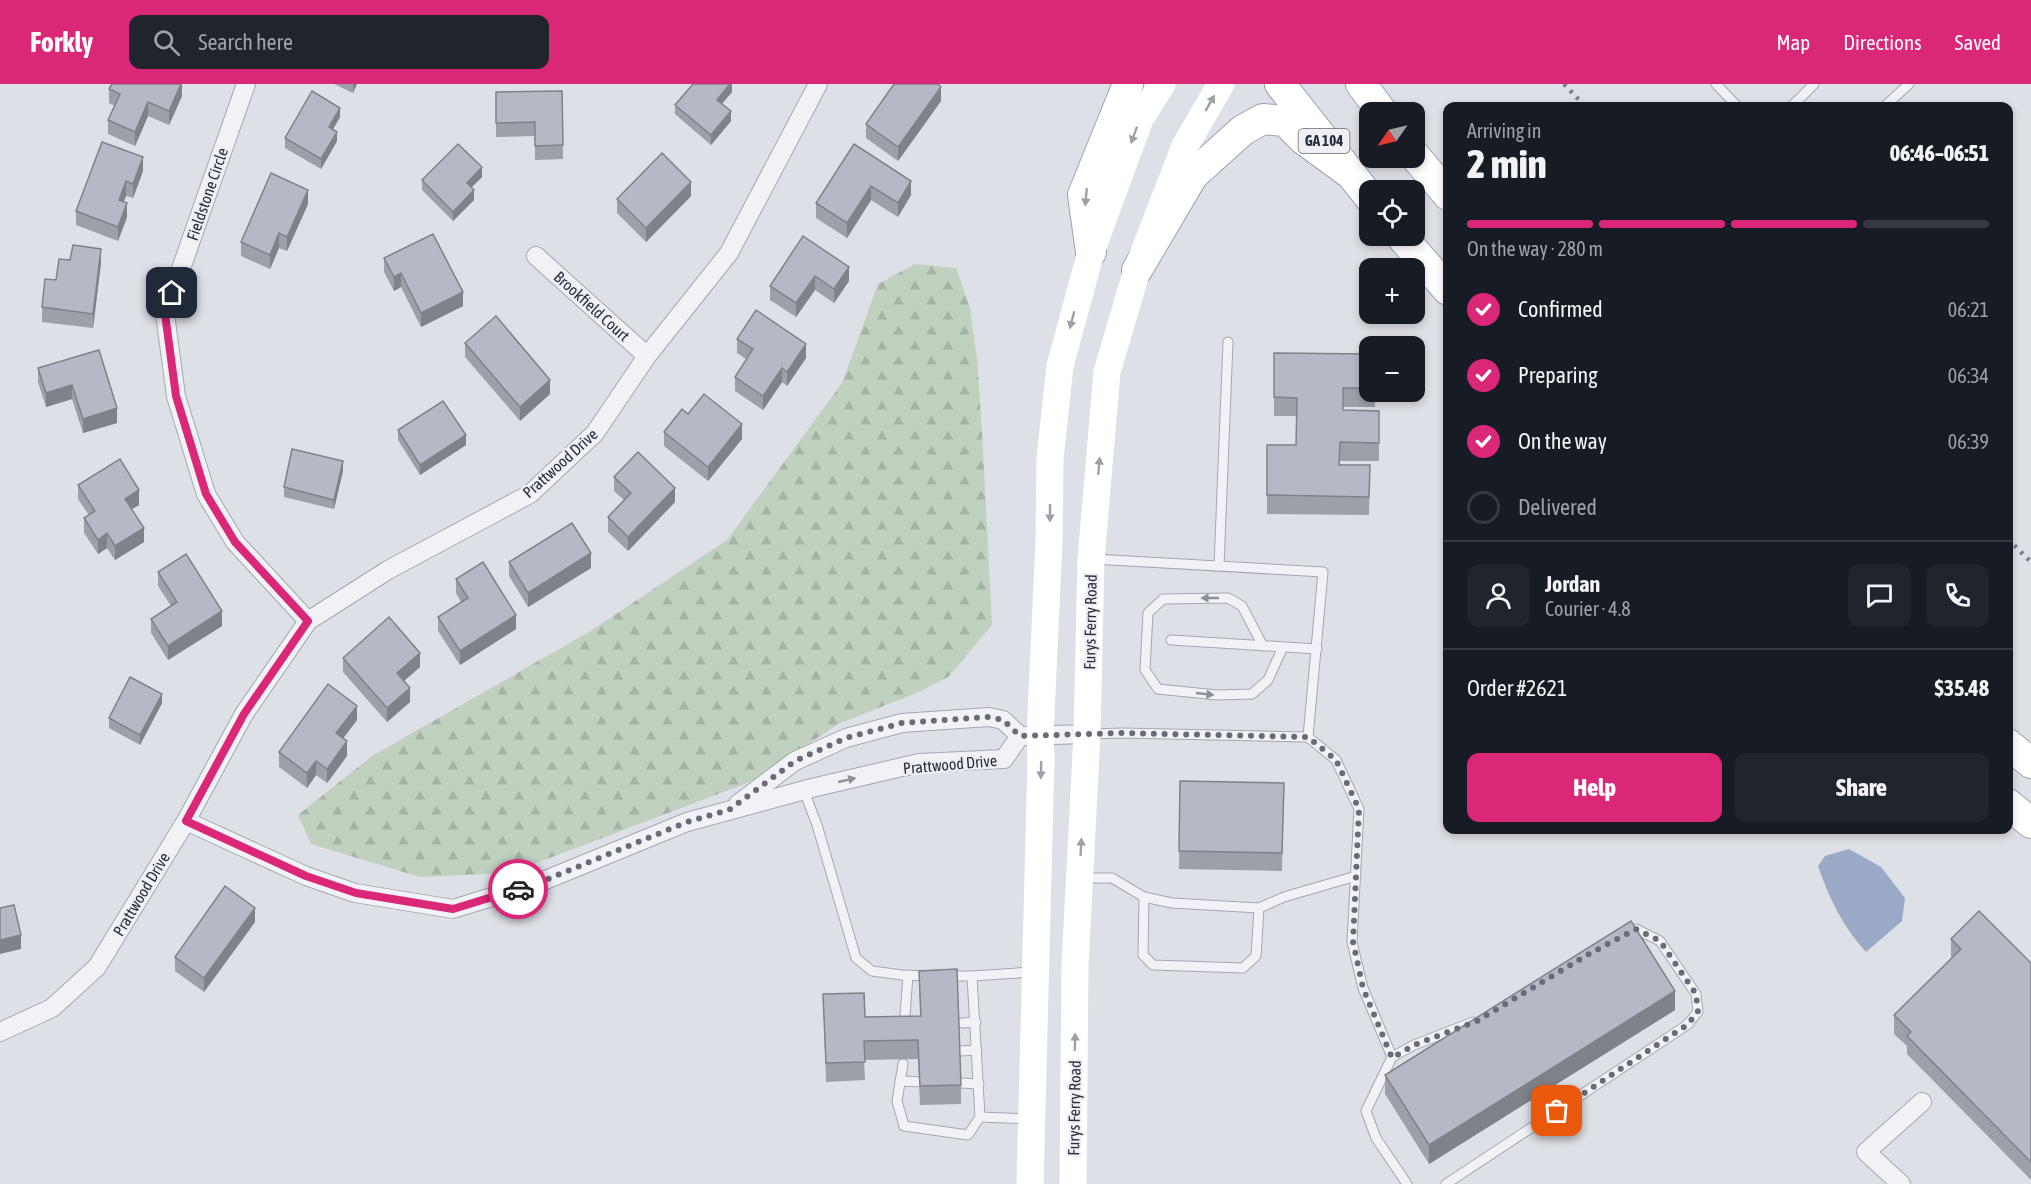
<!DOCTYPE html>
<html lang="en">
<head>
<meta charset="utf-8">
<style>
  body { margin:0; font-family:"Asap Condensed",sans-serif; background:#20242c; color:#f1f3f6; height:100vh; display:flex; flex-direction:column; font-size:22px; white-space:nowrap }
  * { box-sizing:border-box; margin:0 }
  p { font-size:20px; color:#9ea1a6 }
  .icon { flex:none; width:33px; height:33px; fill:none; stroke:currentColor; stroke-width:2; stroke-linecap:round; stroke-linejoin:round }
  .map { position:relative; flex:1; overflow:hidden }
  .side { position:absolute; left:1443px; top:18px; width:570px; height:732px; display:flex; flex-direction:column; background:#171b24; border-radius:12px; box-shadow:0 3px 9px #0003 }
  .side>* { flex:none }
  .needle { width:39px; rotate:236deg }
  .buttons { position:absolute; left:1359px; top:18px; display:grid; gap:12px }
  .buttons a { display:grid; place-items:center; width:66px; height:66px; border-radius:12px; background:#171b24; box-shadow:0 3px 9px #0003; font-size:30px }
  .pin { position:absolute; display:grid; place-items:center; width:51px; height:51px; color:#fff; margin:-26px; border-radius:12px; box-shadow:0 3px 9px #0006 }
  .courier { position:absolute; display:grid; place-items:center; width:60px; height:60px; margin:-30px; border:4px solid #db2777; border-radius:50%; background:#fff; color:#222; box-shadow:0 2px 8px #0007 }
  .overview em { font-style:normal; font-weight:800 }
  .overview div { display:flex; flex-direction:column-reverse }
  .overview { display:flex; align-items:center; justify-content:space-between; height:102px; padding:0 24px }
  h1 { font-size:39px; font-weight:800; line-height:45px }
  .bar { display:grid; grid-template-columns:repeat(4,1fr); gap:9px 6px; align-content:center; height:72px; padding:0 24px }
  .bar i { height:8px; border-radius:4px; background:#363941 }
  .bar .active { background:#db2777 }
  .bar p { grid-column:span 4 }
  .line { display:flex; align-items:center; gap:15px; padding:0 24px; border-top:2px solid #363941 }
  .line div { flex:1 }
  .round { display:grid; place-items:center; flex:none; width:63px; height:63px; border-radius:12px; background:#20242c }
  ol { padding:0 24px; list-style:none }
  li { display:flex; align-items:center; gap:18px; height:66px }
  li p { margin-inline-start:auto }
  li .icon { padding:6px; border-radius:50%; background:#db2777; color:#fff; stroke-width:4 }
  li:last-child { color:#9ea1a6 }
  li i { width:33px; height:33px; border:3px solid #363941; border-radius:50% }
  .button { display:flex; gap:12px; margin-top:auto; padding:12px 24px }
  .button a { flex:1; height:69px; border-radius:12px; background:#db2777; color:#fff; font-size:24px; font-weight:800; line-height:69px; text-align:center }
  .button a+a { background:#20242c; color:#f1f3f6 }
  header { display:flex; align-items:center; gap:36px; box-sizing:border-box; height:84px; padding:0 30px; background:#db2777; color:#fff }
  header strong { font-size:28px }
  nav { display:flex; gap:33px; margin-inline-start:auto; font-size:21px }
  .search { width:420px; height:54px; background:#20242c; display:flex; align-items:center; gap:15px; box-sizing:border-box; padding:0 21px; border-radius:12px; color:#9ea1a6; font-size:22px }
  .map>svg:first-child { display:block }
</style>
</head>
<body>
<header>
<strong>Forkly</strong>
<div class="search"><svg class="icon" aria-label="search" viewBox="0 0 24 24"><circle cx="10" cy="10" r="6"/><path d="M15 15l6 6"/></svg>Search here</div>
<nav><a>Map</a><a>Directions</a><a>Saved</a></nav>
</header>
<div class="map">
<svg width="2031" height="1100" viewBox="0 0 2031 1100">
  <defs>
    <pattern id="forest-firs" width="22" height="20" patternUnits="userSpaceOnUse" patternTransform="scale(1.5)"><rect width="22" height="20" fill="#c1d1c0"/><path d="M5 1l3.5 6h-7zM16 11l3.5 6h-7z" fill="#a6b4a6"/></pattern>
  </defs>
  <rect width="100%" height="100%" fill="#dee0e7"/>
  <polygon fill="url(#forest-firs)" points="915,180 956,184 970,224 977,275 982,348 992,541 948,593 919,608 838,640 755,696 510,789 420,793 311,760 298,731 372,672 589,548 727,456 842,299 878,200"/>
  <path fill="#9aa9c6" d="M1849 765 1881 783 1905 814 1902 837 1866 868C1843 843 1829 814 1818 782L1825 772Z"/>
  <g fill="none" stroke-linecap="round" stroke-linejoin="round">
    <g stroke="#a4a7b1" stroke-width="11">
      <g id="service">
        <polyline points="1716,0 1737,22"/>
        <polyline points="1792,22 1814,0"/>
        <polyline points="1885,22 1909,0"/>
        <polyline points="1093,475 1323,488 1308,653"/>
        <polyline points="1219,482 1228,258"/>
        <polyline points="1171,556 1317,565"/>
        <polyline points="1263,562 1242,522 1228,514 1163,515 1148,529 1145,586 1158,605 1217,611 1252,610 1268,596 1282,565"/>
        <polyline points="1089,650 1122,649 1308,653 1336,676 1359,725 1352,858 1363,904 1392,973"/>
        <polyline points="804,707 817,741 856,874 872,887 902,891 931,892"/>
        <polyline points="1083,794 1112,794 1144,813 1143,871 1153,881 1243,884 1256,872 1259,824 1284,813 1356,792"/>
        <polyline points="1144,813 1172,819 1259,824"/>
        <polyline points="972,892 1032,888"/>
        <polyline points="962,939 976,938"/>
        <polyline points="904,944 908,891"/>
        <polyline points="961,967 977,966"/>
        <polyline points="903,980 897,1017 904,1042 968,1051 980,1033 972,892 945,892"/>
        <polyline points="900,997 923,998"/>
        <polyline points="961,999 979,1000"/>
        <polyline points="980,1033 1029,1035"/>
        <polyline points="1407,1100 1376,1054 1366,1027 1392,973 1414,961 1473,938"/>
        <polyline points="1446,1100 1687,941 1698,928 1696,910 1660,857 1636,845 1628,849"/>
      </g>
    </g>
    <g stroke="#a4a7b1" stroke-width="20">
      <g id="minor">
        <polyline points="246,0 165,230 176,312 206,410 235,458 308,537"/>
        <polyline points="818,0 729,169 647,272 595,349 530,410 388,486 308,537 244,630 186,737 306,792 355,809 453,825 543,797 687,738 812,704 919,679 1004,675 1020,652"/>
        <polyline points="536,172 647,272"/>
        <polyline points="738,720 795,677 846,654 902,639 989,633 1003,636 1020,652 1087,650"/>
        <polyline points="0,948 52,924 97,883 186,737"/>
        <polyline points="1901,1100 1866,1068 1922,1018"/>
      </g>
    </g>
    <g stroke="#9ea3b2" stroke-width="32">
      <g id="primary">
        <polyline points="1280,0 1370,114"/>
        <polyline points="1361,0 1382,28"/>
        <polyline points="1414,71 1448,111"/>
        <polyline points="1401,152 1448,206"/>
        <polyline points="1091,168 1083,111 1128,0"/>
        <polyline points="1137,186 1193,91 1243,46 1263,35 1285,37 1303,55 1348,88"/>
        <polyline points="2008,660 2031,679"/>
        <polyline points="2008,720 2031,739"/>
      </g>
    </g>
    <use href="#service" stroke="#f1f2f6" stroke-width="9"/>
    <use href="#minor" stroke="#f1f2f6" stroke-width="18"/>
    <g stroke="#fff" stroke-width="27">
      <polyline points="1030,1100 1041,676 1040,651 1049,458 1050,374 1060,282 1091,168 1140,35 1162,0"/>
      <polyline points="1073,1100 1075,882 1087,650 1091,475 1107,288 1137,186 1185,62 1221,0"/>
    </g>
    <use href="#primary" stroke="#fff" stroke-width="30"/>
    <g stroke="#787e90" stroke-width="4.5" stroke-dasharray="3 6" stroke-linecap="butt">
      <polyline points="1564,0 1585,22"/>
      <polyline points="2008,455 2031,478"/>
    </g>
  </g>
  <g fill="#9d9fa9">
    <polygon points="182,0 182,12 169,41 148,32 135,62 108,50 108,36 115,22 109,19 109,5"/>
    <polygon points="334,0 357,0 353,9"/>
    <polygon points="732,0 732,8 722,20 731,37 711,61 675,30 675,21"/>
    <polygon points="562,7 563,75 535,76 535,52 496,53 496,8"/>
    <polygon points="941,17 898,77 866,54 866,40"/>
    <polygon points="340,33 333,45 337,57 321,85 285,64 285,54"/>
    <polygon points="854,60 911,111 898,133 871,116 847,154 816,134 816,119"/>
    <polygon points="143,87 133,114 126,112 123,118 127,133 118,157 76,141 76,127"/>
    <polygon points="482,93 471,103 474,116 453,137 422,106 422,96"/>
    <polygon points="691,112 646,158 617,129 617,115"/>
    <polygon points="308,120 287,167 279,164 270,185 241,172 241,158"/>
    <polygon points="384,174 463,222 421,243 401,203 394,207 384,188"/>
    <polygon points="101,179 93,244 42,238 42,223 56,196"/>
    <polygon points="849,183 849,197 834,219 815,206 796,233 770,216 770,202"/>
    <polygon points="737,255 806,274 787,302 782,298 763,326 735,307 735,293 746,275 737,269"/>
    <polygon points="465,259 550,310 520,337 465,273"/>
    <polygon points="1274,269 1370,270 1370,308 1375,308 1375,323 1343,323 1343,326 1379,327 1379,377 1340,377 1340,381 1370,381 1369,431 1267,430 1267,361 1296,361 1297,332 1274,332"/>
    <polygon points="38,284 117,324 117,339 83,349 72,315 46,323 38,298"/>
    <polygon points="688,330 742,355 708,397 664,362 664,348"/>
    <polygon points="398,346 466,361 420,391 398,356"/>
    <polygon points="343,387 334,425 284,413 284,403"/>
    <polygon points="614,393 675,418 628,467 608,448 608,433 624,416 614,407"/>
    <polygon points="78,401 139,421 132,425 144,458 115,476 107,464 98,470 84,449 84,434 89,431 78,415"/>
    <polygon points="509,478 591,484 528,523 509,492"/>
    <polygon points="158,488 222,542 168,576 151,549 151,535 171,522 158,502"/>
    <polygon points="456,495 516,545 460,581 438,547 438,533 461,518 456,509"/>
    <polygon points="343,574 420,583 404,597 410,618 387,638 343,588"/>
    <polygon points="162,619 140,661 109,644 109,634"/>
    <polygon points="357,636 343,654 347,672 327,699 316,691 307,704 279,683 279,668"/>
    <polygon points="1180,697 1284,699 1282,787 1179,785"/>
    <polygon points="255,838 204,908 175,887 175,873"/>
    <polygon points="1951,855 2031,879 2031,1096 1907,970 1907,962 1894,950 1894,931 1952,874 1951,873"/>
    <polygon points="919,887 961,1001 961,1020 920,1021 918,975 864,976 865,996 826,998 823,910 865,933 920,932"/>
    <polygon points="1675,926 1429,1080 1385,1010 1385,991"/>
  </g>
  <g fill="#7f8289">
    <polygon points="181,0 182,0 182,12 169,41 169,27"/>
    <polygon points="353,0 357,0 353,9"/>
    <polygon points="730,0 732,0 732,8 717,25 717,16"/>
    <polygon points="941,3 941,17 898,77 898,63"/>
    <polygon points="148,18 148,32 135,62 135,48"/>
    <polygon points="340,24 340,33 329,52 329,43"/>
    <polygon points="731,27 731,37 711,61 711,51"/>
    <polygon points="337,48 337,57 321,85 321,75"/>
    <polygon points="143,73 143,87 133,114 133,100"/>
    <polygon points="482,83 482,93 467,108 467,99"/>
    <polygon points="126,97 126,112 119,130 119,116"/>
    <polygon points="911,97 911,111 898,133 898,119"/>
    <polygon points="691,98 691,112 646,158 646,144"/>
    <polygon points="871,102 871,116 847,154 847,139"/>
    <polygon points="308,106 308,120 287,167 287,153"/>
    <polygon points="474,106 474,116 453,137 453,128"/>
    <polygon points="127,119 127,133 118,157 118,143"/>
    <polygon points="279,149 279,164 270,185 270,171"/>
    <polygon points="101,165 101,179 93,244 93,230"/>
    <polygon points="849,183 849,197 834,219 834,205"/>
    <polygon points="401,189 401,203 394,207 394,193"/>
    <polygon points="815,192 815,206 796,233 796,219"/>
    <polygon points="463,208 463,222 421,243 421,229"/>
    <polygon points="806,260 806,274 787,302 787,288"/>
    <polygon points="782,284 782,298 763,326 763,312"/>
    <polygon points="550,296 550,310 520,337 520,323"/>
    <polygon points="72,301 72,315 46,323 46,309"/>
    <polygon points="117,324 117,339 83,349 83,335"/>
    <polygon points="742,340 742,355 708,397 708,383"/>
    <polygon points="466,351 466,361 420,391 420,381"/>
    <polygon points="343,377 343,387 334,425 334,416"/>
    <polygon points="675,404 675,418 628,467 628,453"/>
    <polygon points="139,406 139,421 125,429 125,415"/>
    <polygon points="144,444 144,458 115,476 115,462"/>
    <polygon points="107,449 107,464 98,470 98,456"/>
    <polygon points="591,469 591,484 528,523 528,509"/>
    <polygon points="222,527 222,542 168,576 168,562"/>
    <polygon points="516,531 516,545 460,581 460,567"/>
    <polygon points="420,569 420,583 397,603 397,589"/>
    <polygon points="410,604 410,618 387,638 387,624"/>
    <polygon points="162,610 162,619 140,661 140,651"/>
    <polygon points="357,622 357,636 336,664 336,649"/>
    <polygon points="347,657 347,672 327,699 327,685"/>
    <polygon points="316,677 316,691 307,704 307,689"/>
    <polygon points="255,824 255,838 204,908 204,894"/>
    <polygon points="21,851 21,865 0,870 0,856"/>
    <polygon points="1675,907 1675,926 1429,1080 1429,1061"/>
  </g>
  <g fill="#b6b9c4" stroke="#7f8289" stroke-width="1.5">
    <polygon points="112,0 181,0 169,27 148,18 135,48 108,36 120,10 109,5"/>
    <polygon points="693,0 730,0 717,16 731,27 711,51 675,21"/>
    <polygon points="894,0 938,0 941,3 898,63 866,40"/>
    <polygon points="312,7 340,24 329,43 337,48 321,75 285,54"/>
    <polygon points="562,7 563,61 535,62 535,38 496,39 496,8"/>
    <polygon points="102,58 143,73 133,100 126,97 119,116 127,119 118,143 76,127"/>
    <polygon points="458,60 482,83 467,99 474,106 453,128 422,96"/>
    <polygon points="854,60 911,97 898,119 871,102 847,139 816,119"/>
    <polygon points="662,69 691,98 646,144 617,115"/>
    <polygon points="271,89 308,106 287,153 279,149 270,171 241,158"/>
    <polygon points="433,150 463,208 421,229 401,189 394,193 384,174"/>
    <polygon points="803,152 849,183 834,205 815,192 796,219 770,202"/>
    <polygon points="73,161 101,165 93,230 42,223 45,195 56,196 59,175 70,176"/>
    <polygon points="756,226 806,260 787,288 782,284 763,312 735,293 753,265 737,255"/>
    <polygon points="496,232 550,296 520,323 465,259"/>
    <polygon points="99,266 117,324 83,335 72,301 46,309 38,284"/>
    <polygon points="1274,269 1370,270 1370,304 1343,304 1343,326 1379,327 1379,359 1340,358 1339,381 1370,381 1369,413 1267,411 1267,361 1296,361 1297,314 1274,313"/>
    <polygon points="704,310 742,340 708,383 664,348 682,325 688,330"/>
    <polygon points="443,317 466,351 420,381 398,346"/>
    <polygon points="292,365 343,377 334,416 284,403"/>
    <polygon points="638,368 675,404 628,453 608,433 631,409 614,393"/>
    <polygon points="120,375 139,406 125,415 144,444 115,462 107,449 98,456 84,434 95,427 78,401"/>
    <polygon points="572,439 591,469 528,509 509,478"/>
    <polygon points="186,470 222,527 168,562 151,535 177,518 158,488"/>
    <polygon points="483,478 516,531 460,567 438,533 468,514 456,495"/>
    <polygon points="389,533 420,569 397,589 410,604 387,624 343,574"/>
    <polygon points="130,593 162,610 140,651 109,634"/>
    <polygon points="328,600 357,622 336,649 347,657 327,685 316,677 307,689 279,668"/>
    <polygon points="1180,697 1284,699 1282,769 1179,767"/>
    <polygon points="225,802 255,824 204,894 175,873"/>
    <polygon points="14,821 21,851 0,856 0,824"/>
    <polygon points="1979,827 2031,879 2031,1078 1907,952 1911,948 1894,931 1961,865 1951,855"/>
    <polygon points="1631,837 1675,907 1429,1061 1385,991"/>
    <polygon points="957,885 961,1001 920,1002 918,956 864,957 865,978 826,979 823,910 864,909 865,933 921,932 919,887"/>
  </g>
  <defs><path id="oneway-solid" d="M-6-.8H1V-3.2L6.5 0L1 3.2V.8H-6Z" transform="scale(1.5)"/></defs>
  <g fill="#9ea0a8">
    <use href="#oneway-solid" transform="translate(1210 19) rotate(-60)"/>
    <use href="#oneway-solid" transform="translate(1134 51) rotate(110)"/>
    <use href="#oneway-solid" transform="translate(1086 113) rotate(95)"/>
    <use href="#oneway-solid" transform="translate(1072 236) rotate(105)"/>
    <use href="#oneway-solid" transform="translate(1099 382) rotate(-85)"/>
    <use href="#oneway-solid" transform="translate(1050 429) rotate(90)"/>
    <use href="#oneway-solid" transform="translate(1041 686) rotate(91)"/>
    <use href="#oneway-solid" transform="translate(1081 763) rotate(-87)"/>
    <use href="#oneway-solid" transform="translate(1075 958) rotate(-89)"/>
  </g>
  <g fill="#8c909a">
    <use href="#oneway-solid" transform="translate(1210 514) rotate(180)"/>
    <use href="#oneway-solid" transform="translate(1205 610) rotate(6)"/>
    <use href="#oneway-solid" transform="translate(847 696) rotate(-13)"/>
  </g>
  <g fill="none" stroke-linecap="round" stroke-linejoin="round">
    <polyline stroke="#686c79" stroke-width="6" stroke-dasharray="0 10.8" points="518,805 543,797 687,738 729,726 795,677 846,654 902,639 989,633 1003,636 1020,652 1122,649 1308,653 1336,676 1359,725 1353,858 1363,904 1392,974 1414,961 1477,937 1589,870 1636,845 1660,857 1696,910 1698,928 1687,941 1557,1027"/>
    <polyline stroke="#db2777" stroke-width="8" points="172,209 165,230 176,312 206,410 235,458 308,537 244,630 186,737 306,792 356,809 453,825 518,805"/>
  </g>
  <g text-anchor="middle" stroke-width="4.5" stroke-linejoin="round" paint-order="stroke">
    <rect fill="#eef0f5" stroke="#636875" stroke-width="1.5" x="1298.5" y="45" width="51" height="24" rx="4.5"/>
    <g font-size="15" font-weight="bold" fill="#282d3e">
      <text x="1324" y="62">GA 104</text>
    </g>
    <g font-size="16" fill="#282d3e" stroke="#eef0f5">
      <text transform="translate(207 110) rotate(-71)" y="6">Fieldstone Circle</text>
      <text transform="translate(592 222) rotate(42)" y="6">Brookfield Court</text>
      <text transform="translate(560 379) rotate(-42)" y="6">Prattwood Drive</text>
      <text transform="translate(1090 538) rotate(-89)" y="6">Furys Ferry Road</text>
      <text transform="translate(950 680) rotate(-5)" y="6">Prattwood Drive</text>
      <text transform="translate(141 810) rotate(-59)" y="6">Prattwood Drive</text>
      <text transform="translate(1074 1024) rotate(-89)" y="6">Furys Ferry Road</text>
    </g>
  </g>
</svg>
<div class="buttons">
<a><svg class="needle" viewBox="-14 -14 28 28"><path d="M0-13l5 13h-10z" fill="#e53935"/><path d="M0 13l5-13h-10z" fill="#9ea1a6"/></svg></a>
<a><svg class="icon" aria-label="locate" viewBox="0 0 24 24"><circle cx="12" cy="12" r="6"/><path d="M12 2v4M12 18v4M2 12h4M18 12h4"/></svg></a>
<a>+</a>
<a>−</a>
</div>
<div class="pin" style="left:1557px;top:1027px;background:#ea580c"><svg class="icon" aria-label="bag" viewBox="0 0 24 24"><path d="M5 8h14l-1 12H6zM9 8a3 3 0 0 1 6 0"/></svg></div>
<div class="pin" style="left:172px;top:209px;background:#1f2937"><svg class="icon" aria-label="home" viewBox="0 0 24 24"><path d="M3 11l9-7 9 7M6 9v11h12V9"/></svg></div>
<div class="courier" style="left:518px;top:805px"><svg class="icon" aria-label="car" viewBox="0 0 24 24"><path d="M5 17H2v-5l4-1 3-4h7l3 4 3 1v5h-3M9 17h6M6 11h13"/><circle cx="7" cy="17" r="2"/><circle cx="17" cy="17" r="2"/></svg></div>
<section class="side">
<div class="overview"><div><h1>2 min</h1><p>Arriving in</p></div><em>06:46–06:51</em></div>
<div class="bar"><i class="active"></i><i class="active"></i><i class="active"></i><i></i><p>On the way · 280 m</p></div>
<ol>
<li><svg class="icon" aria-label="check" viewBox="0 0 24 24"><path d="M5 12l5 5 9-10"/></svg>Confirmed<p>06:21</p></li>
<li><svg class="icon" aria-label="check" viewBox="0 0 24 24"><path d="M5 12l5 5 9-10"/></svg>Preparing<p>06:34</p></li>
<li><svg class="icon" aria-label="check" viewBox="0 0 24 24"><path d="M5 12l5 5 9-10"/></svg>On the way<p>06:39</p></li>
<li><i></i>Delivered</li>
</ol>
<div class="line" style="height:108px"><a class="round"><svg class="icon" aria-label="person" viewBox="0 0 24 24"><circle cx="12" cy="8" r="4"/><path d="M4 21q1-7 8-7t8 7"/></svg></a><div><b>Jordan</b><p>Courier · 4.8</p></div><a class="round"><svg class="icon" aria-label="chat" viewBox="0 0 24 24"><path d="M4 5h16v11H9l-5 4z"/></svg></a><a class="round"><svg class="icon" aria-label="phone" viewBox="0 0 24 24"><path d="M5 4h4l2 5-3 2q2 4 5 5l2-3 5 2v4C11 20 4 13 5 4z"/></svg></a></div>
<div class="line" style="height:78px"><div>Order #2621</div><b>$35.48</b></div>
<div class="button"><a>Help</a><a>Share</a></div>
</section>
</div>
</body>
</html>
